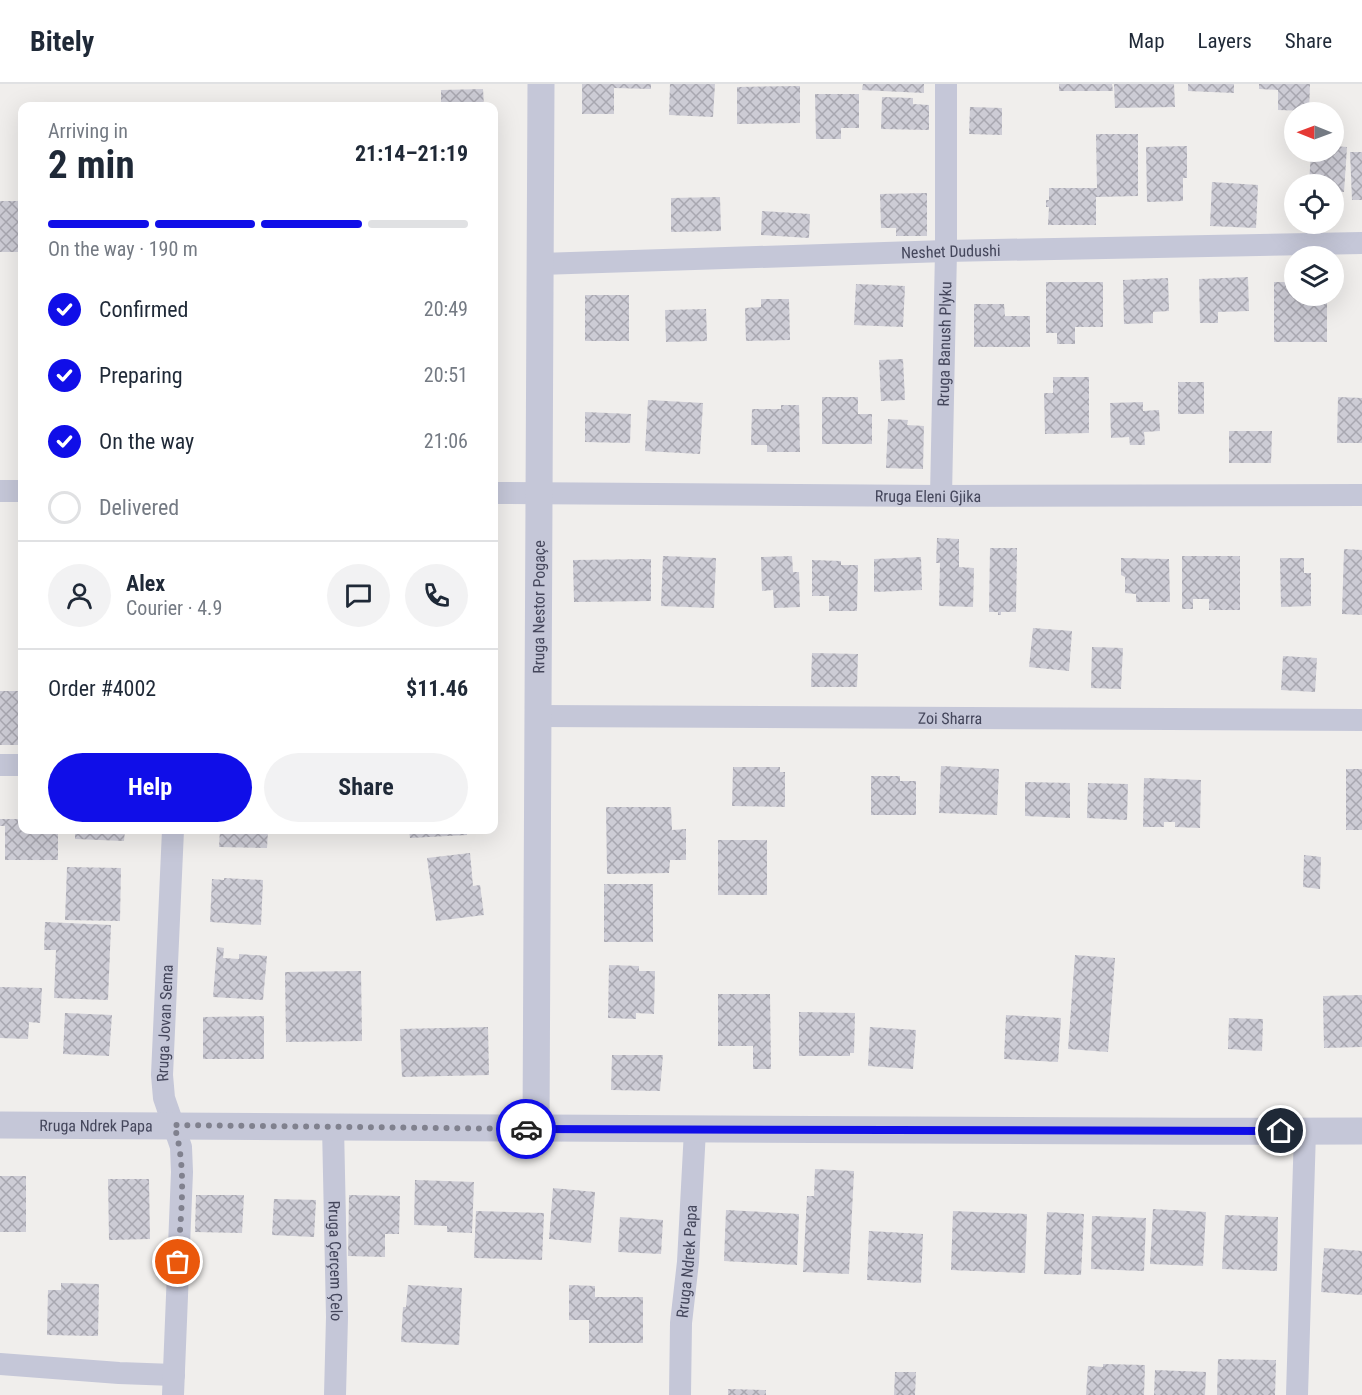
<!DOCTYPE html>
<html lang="en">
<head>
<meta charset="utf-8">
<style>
  body { margin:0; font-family:"Roboto Condensed",sans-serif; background:#f2f2f3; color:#1f2937; height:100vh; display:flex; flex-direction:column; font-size:22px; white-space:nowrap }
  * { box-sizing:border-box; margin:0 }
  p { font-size:20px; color:#747a83 }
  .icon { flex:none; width:33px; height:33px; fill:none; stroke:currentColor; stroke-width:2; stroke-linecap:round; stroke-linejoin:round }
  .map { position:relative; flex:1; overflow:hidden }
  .details { position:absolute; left:18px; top:18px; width:480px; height:732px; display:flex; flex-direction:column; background:#fff; border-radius:12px; box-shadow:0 6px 24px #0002 }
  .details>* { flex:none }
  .needle { width:39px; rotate:271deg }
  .buttons { position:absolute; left:1284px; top:18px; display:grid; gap:12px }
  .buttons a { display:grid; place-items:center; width:60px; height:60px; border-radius:50%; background:#fff; box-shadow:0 6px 24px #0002; font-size:30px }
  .pin { position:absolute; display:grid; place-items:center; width:51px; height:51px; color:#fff; margin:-26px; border:3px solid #fff; border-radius:50%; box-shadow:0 2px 6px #0007 }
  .courier { position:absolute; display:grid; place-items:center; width:60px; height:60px; margin:-30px; border:4px solid #100ee8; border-radius:50%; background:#fff; color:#222; box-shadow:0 2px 8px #0007 }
  .head em { font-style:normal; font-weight:700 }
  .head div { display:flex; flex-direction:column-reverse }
  .head { display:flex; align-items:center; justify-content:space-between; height:102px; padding:0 30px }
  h1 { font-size:39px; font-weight:700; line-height:45px }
  .bar { display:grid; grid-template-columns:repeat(4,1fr); gap:9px 6px; align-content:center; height:72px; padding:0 30px }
  .bar i { height:8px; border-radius:4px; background:#e0e1e3 }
  .bar .active { background:#100ee8 }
  .bar p { grid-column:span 4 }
  .line { display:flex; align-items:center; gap:15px; padding:0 30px; border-top:2px solid #e0e1e3 }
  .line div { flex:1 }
  .round { display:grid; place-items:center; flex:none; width:63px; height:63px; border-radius:32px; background:#f2f2f3 }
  ol { padding:0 30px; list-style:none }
  li { display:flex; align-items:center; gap:18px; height:66px }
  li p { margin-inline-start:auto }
  li .icon { padding:6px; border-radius:50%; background:#100ee8; color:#fff; stroke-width:4 }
  li:last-child { color:#747a83 }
  li i { width:33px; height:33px; border:3px solid #e0e1e3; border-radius:50% }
  .primary-button { display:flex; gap:12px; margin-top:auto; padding:12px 30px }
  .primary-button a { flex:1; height:69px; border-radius:36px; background:#100ee8; color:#fff; font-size:24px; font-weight:700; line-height:69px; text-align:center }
  .primary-button a+a { background:#f2f2f3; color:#1f2937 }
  header { display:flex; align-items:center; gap:36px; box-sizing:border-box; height:84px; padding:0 30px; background:#fff; border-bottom:2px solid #e0e1e3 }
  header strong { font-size:28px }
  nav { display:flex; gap:33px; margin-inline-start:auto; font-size:21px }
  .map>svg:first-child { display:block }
</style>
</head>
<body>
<header>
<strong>Bitely</strong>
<nav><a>Map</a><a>Layers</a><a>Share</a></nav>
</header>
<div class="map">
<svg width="1362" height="1311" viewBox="0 0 1362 1311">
  <defs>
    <pattern id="building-cross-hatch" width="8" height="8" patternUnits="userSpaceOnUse" patternTransform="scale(1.5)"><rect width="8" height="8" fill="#cdccd5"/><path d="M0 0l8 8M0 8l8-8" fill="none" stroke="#a8a7b0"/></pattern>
  </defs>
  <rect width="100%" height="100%" fill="#f0eeec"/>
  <g fill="url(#building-cross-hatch)">
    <polygon points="582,0 651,0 651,5 614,4 614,30 582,30"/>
    <polygon points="670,0 715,0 713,33 669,31"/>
    <polygon points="863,0 924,0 924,9 862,6"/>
    <polygon points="1059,0 1112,0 1113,7 1059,7"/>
    <polygon points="1114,0 1174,0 1175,23 1115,24"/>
    <polygon points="1188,0 1234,0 1234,9 1188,7"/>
    <polygon points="1259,0 1310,0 1309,27 1278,26 1278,6 1259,5"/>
    <polygon points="800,2 800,39 737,40 737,3"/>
    <polygon points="483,5 484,22 441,22 441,6"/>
    <polygon points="815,10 859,10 859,44 841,44 841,55 816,55"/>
    <polygon points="882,13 913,14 913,20 929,21 929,46 881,45"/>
    <polygon points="970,23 1002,24 1002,51 969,50"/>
    <polygon points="1096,50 1138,50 1138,112 1096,113 1096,141 1048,141 1049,123 1046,123 1046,116 1049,116 1049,104 1097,104"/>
    <polygon points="1187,62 1187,94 1183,94 1183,117 1147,118 1146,63"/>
    <polygon points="1334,62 1347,63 1344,108 1334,108 1334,100 1309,100 1311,68 1334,68"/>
    <polygon points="1350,68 1362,68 1362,116 1352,116"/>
    <polygon points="1212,98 1258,101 1256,144 1210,142"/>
    <polygon points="927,109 927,152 896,152 896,144 881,144 880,110"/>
    <polygon points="720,113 721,147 671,148 671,114"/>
    <rect x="0" y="117" width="22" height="51"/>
    <polygon points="762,127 810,130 809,154 761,151"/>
    <polygon points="1248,193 1249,227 1218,228 1218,239 1200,239 1199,195"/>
    <polygon points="1168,194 1169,227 1153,228 1153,239 1124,240 1123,196"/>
    <polygon points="1046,198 1103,198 1103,243 1075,243 1075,260 1057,260 1057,249 1046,249"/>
    <polygon points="1274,198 1294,198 1294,212 1327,212 1327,258 1274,258"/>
    <polygon points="856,200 905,202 903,243 854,241"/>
    <rect x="585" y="211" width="44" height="46"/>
    <polygon points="761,215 789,215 790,256 746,257 745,224 761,223"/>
    <polygon points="974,220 1004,220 1005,232 1030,232 1030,263 974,263"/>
    <polygon points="706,225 707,257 666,258 665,226"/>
    <polygon points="903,275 905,316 881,317 879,276"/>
    <polygon points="1053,293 1089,293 1089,349 1045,350 1044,309 1053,309"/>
    <rect x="1178" y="298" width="26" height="32"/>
    <polygon points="822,313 858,313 858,330 872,330 872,360 822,360"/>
    <polygon points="1338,313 1362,314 1362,359 1337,359"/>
    <polygon points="648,316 703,319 700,370 645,367"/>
    <polygon points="1143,318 1143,327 1159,326 1160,347 1144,348 1145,361 1130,361 1129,353 1111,354 1110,319"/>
    <polygon points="781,321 799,321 800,368 767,368 767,361 751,361 752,325 781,325"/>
    <polygon points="585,328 631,330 630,359 585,358"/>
    <polygon points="888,335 908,336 907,341 924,342 923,385 886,384"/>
    <polygon points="1229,347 1272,347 1271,379 1229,379"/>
    <polygon points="937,454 959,455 959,483 974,484 973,523 939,522 940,479 936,479"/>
    <polygon points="990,464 1017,464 1016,528 1001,528 1001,531 998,531 998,528 989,528"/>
    <polygon points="1344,465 1362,466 1362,531 1342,530"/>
    <polygon points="663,472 716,474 714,524 661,522"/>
    <polygon points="792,472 793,488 799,488 800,523 774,524 773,506 762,507 761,473"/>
    <polygon points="1182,472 1240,472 1240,526 1209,526 1209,515 1193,515 1193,525 1182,525"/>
    <polygon points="921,473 922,506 874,508 874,475"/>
    <polygon points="1121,474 1169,475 1170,518 1136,518 1136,510 1125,509 1125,493 1121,491"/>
    <polygon points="1280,474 1304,474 1304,489 1311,489 1311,522 1281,523"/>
    <polygon points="651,475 651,517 574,518 573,476"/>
    <polygon points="812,476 841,477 841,481 858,481 857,527 829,527 829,512 812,512"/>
    <polygon points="1033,544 1072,547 1069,587 1029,583"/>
    <polygon points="1092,563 1123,564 1121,605 1091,604"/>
    <polygon points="812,569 858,570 857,603 811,603"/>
    <polygon points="1283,572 1317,574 1315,608 1281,606"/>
    <rect x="0" y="607" width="22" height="54"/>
    <polygon points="941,682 999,685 997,731 939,729"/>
    <polygon points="733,683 780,683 780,688 785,688 785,723 732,722"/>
    <rect x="1346" y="685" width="16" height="61"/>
    <polygon points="871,692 900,692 900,697 916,697 916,731 871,731"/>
    <polygon points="1144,694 1201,696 1200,744 1175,743 1175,738 1164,738 1164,743 1143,743"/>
    <polygon points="1025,698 1070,699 1070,734 1025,732"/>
    <polygon points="1088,699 1128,700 1127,736 1087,734"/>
    <polygon points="606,723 671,723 672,746 686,745 686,776 670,776 669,789 607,790"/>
    <polygon points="0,735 22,735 22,746 58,746 58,776 5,776 5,742 0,742"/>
    <polygon points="75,746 125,746 124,757 75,755"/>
    <polygon points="220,746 268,746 267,764 219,763"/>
    <polygon points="409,746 467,746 467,751 410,754"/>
    <rect x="718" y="756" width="49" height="55"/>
    <polygon points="470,769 473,802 480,801 484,831 436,837 427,774"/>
    <polygon points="1304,771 1321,773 1320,805 1303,803"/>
    <polygon points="67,783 121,784 120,837 65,836"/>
    <polygon points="224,794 263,796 261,841 210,838 212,795 224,796"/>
    <rect x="604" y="800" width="49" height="58"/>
    <polygon points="45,838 111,841 108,916 54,914 56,866 44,866"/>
    <polygon points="217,863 224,864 223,874 239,875 239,870 267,872 263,916 213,913"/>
    <polygon points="1075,871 1115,874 1108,968 1068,965"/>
    <polygon points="609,881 639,882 639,887 655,887 654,930 636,929 636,935 608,934"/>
    <polygon points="361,887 362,957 286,958 285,888"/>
    <polygon points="0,903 42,904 40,939 29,938 28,955 0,954"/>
    <polygon points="718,910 770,910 771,985 753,985 753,962 718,962"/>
    <polygon points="1362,911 1362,963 1324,964 1323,912"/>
    <polygon points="799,928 855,929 854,969 850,969 850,972 799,972"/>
    <polygon points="65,929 112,931 109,972 63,970"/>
    <polygon points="1006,931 1061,934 1058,978 1004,975"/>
    <polygon points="264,932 264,975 203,975 203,933"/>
    <polygon points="1229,934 1263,935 1262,967 1228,965"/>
    <polygon points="488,943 489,991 402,993 400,945"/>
    <polygon points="870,943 916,946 913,985 868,982"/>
    <polygon points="612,971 663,971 660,1007 611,1006"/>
    <polygon points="815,1085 854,1087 849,1190 803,1188 807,1112 814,1112"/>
    <rect x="0" y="1092" width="26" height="56"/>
    <polygon points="108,1095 149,1095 150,1155 109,1156"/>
    <polygon points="415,1096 474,1098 472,1149 447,1148 447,1142 414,1141"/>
    <polygon points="553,1104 595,1108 591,1159 549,1155"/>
    <polygon points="196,1111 244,1111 242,1149 195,1148"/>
    <polygon points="349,1111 400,1112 399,1150 385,1150 385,1173 348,1172"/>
    <polygon points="274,1115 316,1116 314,1153 272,1151"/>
    <polygon points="1153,1125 1206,1128 1203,1182 1150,1180"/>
    <polygon points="726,1126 799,1130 797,1181 724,1177"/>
    <polygon points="476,1127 544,1129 542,1176 474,1174"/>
    <polygon points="953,1127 1027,1130 1025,1189 951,1186"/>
    <polygon points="1047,1128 1084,1130 1081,1191 1044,1190"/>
    <polygon points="1225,1131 1278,1133 1277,1187 1222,1185"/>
    <polygon points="1092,1132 1146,1134 1144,1187 1091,1185"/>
    <polygon points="620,1133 663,1136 661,1170 618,1168"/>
    <polygon points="869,1147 923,1150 921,1199 867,1196"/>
    <polygon points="1324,1164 1362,1167 1362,1211 1321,1208"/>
    <polygon points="61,1199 99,1200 98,1252 47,1251 48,1206 61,1206"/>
    <polygon points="408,1201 462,1204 459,1261 401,1258 403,1223 406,1223"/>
    <polygon points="569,1201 595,1202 595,1213 643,1213 643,1259 589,1259 589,1236 569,1236"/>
    <polygon points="1218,1275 1276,1276 1275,1311 1217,1311"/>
    <polygon points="1103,1280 1145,1281 1144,1311 1086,1311 1088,1282 1103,1283"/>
    <polygon points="1155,1286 1206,1288 1205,1311 1154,1311"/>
    <polygon points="895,1288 916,1288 915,1311 894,1311"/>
    <polygon points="728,1305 766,1306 766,1311 728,1311"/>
  </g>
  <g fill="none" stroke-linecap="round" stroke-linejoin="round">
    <g stroke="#c5c7d8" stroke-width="22">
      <path id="s1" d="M540 180 946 167 1362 159"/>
      <polyline points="0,407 22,407"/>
      <path id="s2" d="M494 409 941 412 1362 411"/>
      <path id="s3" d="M941 412 946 167V0"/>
      <path id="s4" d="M538 632 1362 636"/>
      <polyline points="0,681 22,681"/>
      <path id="s5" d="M333 1042 337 1233 335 1311"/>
      <polyline points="0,1280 119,1289 174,1291"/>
      <path id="s6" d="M173 1311 182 1088 181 1063 164 1014 162 991 173 746"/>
      <path id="s7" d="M680 1311 681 1239 688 1178 695 1046"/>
      <polyline points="1297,1311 1305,1047"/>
    </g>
    <g stroke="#c5c7d8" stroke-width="27">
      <path id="s8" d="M0 1041C454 1042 908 1049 1362 1047"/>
      <path id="s9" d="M536 1045 541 0"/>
    </g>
  </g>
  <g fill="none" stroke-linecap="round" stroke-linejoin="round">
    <path stroke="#80818e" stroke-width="6" stroke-dasharray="0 10.8" d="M178 1178C180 1133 188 1086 174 1041L526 1045"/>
    <polyline stroke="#100ee8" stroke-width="8" points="526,1045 1281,1047"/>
  </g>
  <g text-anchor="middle" stroke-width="4.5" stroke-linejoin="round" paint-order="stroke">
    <g font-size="16" fill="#44465b" stroke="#fff">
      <text dy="6" stroke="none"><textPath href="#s1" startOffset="411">Neshet Dudushi</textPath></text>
      <text dy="6" stroke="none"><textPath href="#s3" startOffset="152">Rruga Banush Plyku</textPath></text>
      <text dy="6" stroke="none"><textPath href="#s2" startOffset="434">Rruga Eleni Gjika</textPath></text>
      <text dy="6" stroke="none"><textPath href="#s9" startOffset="522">Rruga Nestor Pogaçe</textPath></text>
      <text dy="6" stroke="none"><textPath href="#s4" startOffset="412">Zoi Sharra</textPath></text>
      <text dy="6" stroke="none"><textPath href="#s6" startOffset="375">Rruga Jovan Sema</textPath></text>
      <text dy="6" stroke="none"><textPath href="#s8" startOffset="96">Rruga Ndrek Papa</textPath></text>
      <text dy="6" stroke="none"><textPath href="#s5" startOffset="135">Rruga Çerçem Çelo</textPath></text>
      <text dy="6" stroke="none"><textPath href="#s7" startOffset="134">Rruga Ndrek Papa</textPath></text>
    </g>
  </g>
</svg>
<div class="buttons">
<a><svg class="needle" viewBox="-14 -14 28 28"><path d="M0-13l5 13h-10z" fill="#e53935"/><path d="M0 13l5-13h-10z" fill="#747a83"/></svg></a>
<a><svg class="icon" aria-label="locate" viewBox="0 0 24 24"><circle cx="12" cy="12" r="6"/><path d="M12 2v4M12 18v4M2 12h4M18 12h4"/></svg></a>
<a><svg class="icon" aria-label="layers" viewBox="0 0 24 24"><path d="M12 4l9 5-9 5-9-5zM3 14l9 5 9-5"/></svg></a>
</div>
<div class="pin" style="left:178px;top:1178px;background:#ea580c"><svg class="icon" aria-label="bag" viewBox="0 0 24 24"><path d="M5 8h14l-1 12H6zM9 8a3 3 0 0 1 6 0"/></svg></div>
<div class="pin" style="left:1281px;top:1047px;background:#1f2937"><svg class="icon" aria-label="home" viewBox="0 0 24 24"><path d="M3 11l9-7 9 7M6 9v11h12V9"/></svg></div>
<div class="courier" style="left:526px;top:1045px"><svg class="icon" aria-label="car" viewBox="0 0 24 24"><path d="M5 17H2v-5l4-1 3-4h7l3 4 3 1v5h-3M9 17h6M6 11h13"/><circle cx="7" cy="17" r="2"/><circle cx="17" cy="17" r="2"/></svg></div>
<section class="details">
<div class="head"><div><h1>2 min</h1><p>Arriving in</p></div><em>21:14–21:19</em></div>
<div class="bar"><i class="active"></i><i class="active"></i><i class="active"></i><i></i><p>On the way · 190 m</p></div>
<ol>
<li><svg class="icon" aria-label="check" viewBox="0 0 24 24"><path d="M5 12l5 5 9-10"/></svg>Confirmed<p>20:49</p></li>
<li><svg class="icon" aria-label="check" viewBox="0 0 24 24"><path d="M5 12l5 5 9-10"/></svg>Preparing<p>20:51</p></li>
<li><svg class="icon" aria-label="check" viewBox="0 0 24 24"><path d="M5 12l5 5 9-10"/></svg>On the way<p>21:06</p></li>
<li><i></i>Delivered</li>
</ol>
<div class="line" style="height:108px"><a class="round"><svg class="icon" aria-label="person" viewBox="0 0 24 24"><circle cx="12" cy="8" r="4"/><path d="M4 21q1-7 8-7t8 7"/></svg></a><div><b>Alex</b><p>Courier · 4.9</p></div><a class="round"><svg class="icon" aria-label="chat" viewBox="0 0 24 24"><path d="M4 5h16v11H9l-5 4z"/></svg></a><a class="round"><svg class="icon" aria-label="phone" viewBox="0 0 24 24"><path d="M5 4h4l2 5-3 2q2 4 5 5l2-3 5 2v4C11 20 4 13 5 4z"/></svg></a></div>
<div class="line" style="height:78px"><div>Order #4002</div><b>$11.46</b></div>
<div class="primary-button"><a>Help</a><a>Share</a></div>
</section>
</div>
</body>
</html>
